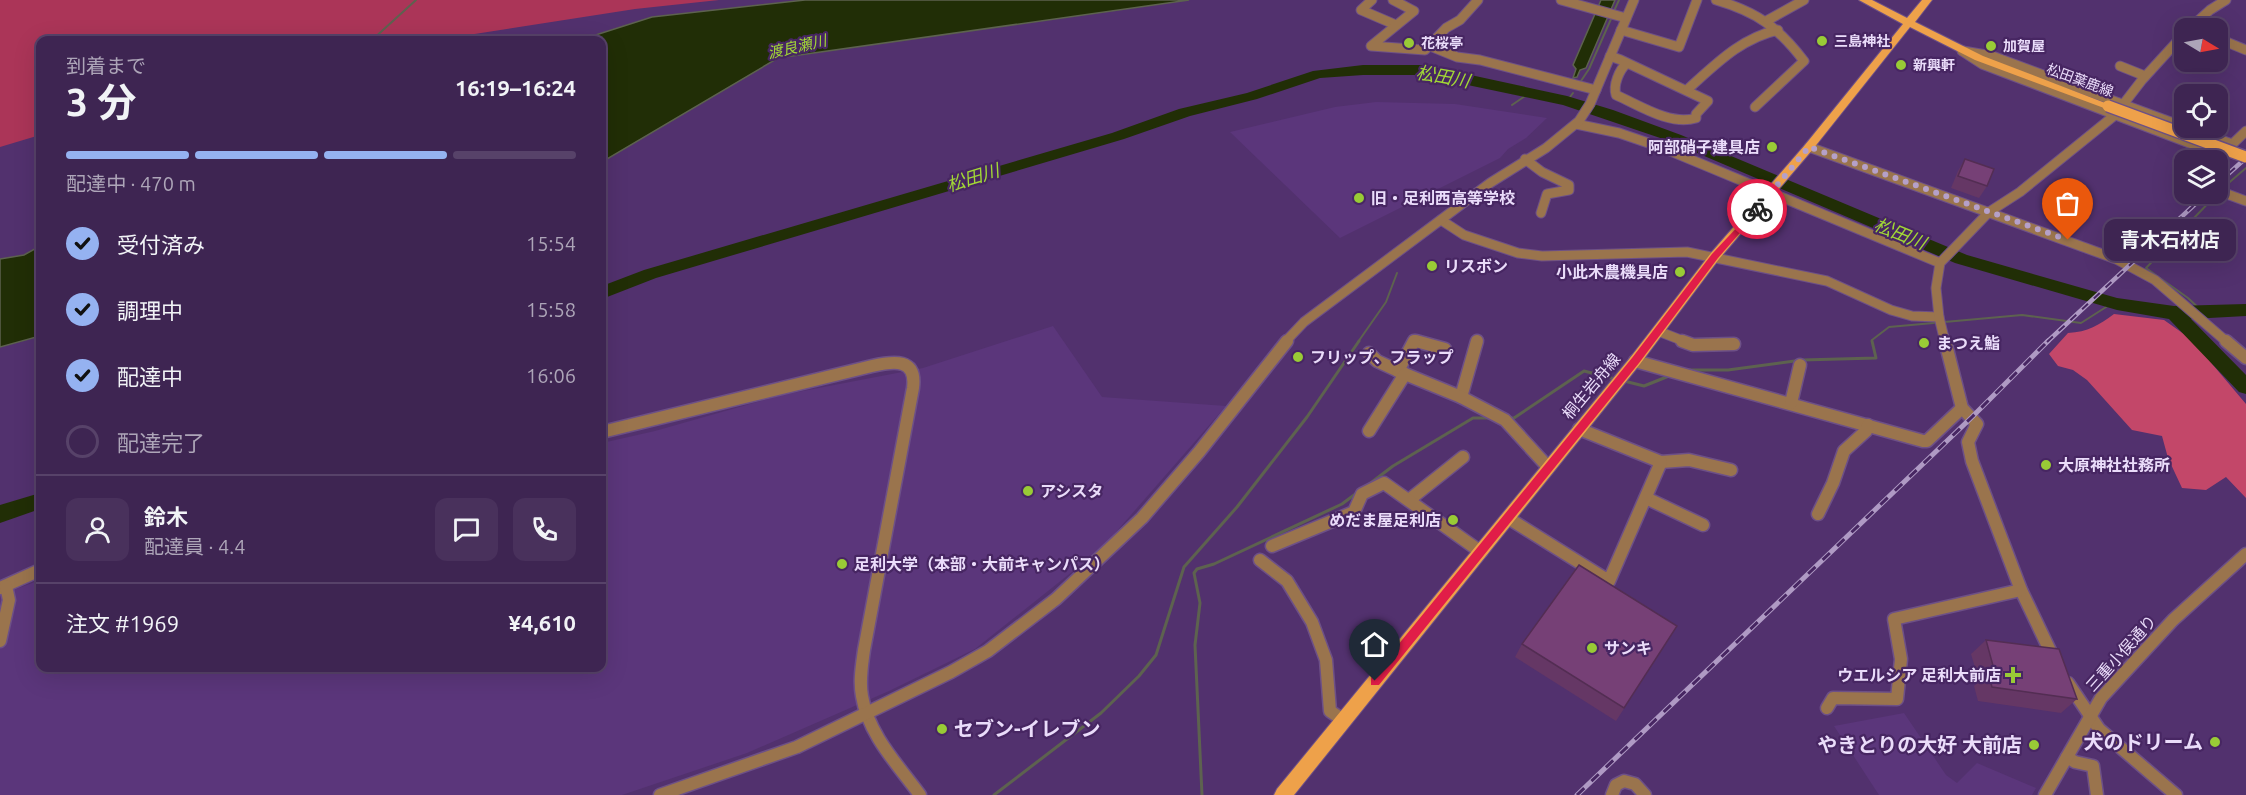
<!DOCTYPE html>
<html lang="ja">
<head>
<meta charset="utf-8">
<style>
  body { margin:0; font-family:Ubuntu,"Noto Sans JP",sans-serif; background:#49315c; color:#f1f3f6; height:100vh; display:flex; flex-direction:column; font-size:22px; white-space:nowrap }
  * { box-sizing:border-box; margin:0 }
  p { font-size:20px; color:#ada5b8 }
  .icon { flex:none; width:33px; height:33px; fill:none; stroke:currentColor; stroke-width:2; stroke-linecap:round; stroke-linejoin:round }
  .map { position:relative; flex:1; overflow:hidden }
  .side { position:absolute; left:36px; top:36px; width:570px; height:636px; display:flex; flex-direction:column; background:#3e2552; border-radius:12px; box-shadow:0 6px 24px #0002,0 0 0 2px #574269 }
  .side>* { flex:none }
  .needle { width:39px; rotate:100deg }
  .controls { position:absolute; left:2174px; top:18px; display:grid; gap:12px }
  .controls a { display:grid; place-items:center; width:54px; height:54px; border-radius:12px; background:#3e2552; box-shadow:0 6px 24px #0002,0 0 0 2px #574269; font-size:30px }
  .pin { position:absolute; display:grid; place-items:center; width:51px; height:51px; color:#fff; margin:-62px -26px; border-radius:50% 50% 50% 0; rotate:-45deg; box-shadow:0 0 6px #0007 }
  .pin .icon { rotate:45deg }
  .courier { position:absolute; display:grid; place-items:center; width:60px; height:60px; margin:-30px; border:4px solid #e11d48; border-radius:50%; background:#fff; color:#222; box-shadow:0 2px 8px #0007 }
  .bubble { position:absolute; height:42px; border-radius:12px; background:#3e2552; box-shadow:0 6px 24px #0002,0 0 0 2px #574269; font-size:20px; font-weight:700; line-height:42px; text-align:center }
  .overview em { font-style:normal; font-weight:700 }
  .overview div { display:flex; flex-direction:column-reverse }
  .overview { display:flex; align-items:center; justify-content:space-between; height:102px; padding:0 30px }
  h1 { font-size:39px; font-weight:700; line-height:45px }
  .bar { display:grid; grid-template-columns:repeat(4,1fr); gap:9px 6px; align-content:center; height:72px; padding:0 30px }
  .bar i { height:8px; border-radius:4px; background:#574269 }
  .bar .on { background:#95b2f1 }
  .bar p { grid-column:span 4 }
  .line { display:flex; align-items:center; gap:15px; padding:0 30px; border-top:2px solid #574269 }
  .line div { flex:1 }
  .round { display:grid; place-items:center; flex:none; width:63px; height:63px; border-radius:12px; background:#49315c }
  ol { padding:0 30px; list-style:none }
  li { display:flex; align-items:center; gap:18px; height:66px }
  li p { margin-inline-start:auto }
  li .icon { padding:6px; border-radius:50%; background:#95b2f1; color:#111; stroke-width:4 }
  li:last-child { color:#ada5b8 }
  li i { width:33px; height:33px; border:3px solid #574269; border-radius:50% }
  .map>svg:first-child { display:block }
</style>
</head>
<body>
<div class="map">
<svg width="2246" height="795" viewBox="0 0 2246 795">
  <rect width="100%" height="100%" fill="#52316e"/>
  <g fill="#5b367b">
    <polygon points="1376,102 1455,104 1547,118 1526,138 1508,149 1500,158 1340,238 1230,132 1335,107"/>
    <polygon points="1053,326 1102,397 1226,406 1102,548 975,649 889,691 747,753 622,795 0,795 0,595 40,580 40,668 602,668 602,443 655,431 782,395 923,368"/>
    <polygon points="1904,713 1946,775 1957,783 1977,763 2036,788 2032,795 1879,795 1834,726"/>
  </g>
  <polygon fill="#ab3558" points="0,0 719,0 635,9 436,40 40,40 40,135 0,147"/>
  <path fill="#c34769" d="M2114 314 2164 320 2191 339 2246 404V498L2226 477 2206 490 2182 488 2168 458 2162 436 2132 430 2087 380 2073 370 2058 366 2049 354 2068 333C2088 332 2099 325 2114 314Z"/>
  <g fill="#212e06" stroke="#5d624f" stroke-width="1.5">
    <polygon points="805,0 1189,0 778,58 602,162 602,40 580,40 652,17"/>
    <polygon points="1601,0 1615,0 1586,68 1580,70 1577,77 1573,78 1576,69 1573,65"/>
    <polygon points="40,246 40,336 0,347 0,259 24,255"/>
  </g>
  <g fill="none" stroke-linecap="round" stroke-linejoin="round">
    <g stroke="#5d624f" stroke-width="2">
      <polyline points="1614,11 1619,0"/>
      <polyline points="372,40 416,0"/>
      <polyline points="1581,81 1589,69 1611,19"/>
      <polyline points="1567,101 1573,93"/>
      <polyline points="1512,105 1528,94"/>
      <polyline points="2217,193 2246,168"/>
      <polyline points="2203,312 2188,298 2146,268 2217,194"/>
      <polyline points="1358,342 1386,302 1397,273"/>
      <polyline points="1872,342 1872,340 1889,327 2022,315 2081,323 2114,302"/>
    </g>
    <g stroke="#5d624f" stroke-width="3">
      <polyline points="1683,370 1728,370 1802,360 1876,358 1872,341"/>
      <polyline points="1624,381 1644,386 1669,376"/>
      <polyline points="1508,418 1514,418 1584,371 1615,379"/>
      <polyline points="1368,485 1393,466 1473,418 1489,418"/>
      <polyline points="994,795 1101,713 1139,676 1156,655 1184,567 1237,507 1307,417 1359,341"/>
      <polyline points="1202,795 1195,645 1200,603 1194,573 1197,569 1214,564 1342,504 1358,492"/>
    </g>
    <g fill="#212e06" fill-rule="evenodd">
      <polygon points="1363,65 1420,65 1443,69 1567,96 1613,110 1681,135 1967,255 2117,298 2174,306 2246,304 2246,316 2191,319 2246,375 2246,394 2239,392 2169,319 2117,310 1955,263 1669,141 1563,105 1420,75 1363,75 1320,78 1257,99 1190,116 1124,139 656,278 602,299 602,286 644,270 1112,133 1179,109 1247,93 1313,71"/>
      <polygon points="40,493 40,509 0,523 0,505"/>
    </g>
    <g stroke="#6d5087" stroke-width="11">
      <g id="minor-far1">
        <polyline points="1372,0 1361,10 1396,25"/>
        <polyline points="1393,0 1414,11 1371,46 1425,50 1446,28 1460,20 1478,0"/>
        <polyline points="1561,0 1626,18"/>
        <path d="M1716 0C1757 12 1778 27 1804 61L1755 107"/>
        <polyline points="1768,20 1804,0"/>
        <polyline points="2190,28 2210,10 2226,0"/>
        <polyline points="1621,30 1679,47 1697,0"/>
        <polyline points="2217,38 2246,50"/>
        <polyline points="1430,46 1457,57 1480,60 1596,90"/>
        <polyline points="1962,51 1982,64 2221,155 2246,131"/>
        <polyline points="1963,51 1992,56 2184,127"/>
        <path d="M1610 56 1621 60 1708 101 1696 114V118C1670 126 1639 105 1616 95 1613 85 1619 70 1627 63"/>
        <polyline points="2120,66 2145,76"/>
        <path d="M1688 89C1716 64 1741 38 1778 30"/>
        <polyline points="1576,124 1619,133 1663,148 1940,263"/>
        <polyline points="2187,128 2232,144"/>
        <polyline points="1809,147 2116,259 2155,280 2227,342"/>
        <polyline points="1525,159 1542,172 1569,185 1569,190 1547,194 1541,213"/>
        <polyline points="2227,194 2246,201"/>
        <polyline points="1441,220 1464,235 1518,253 1542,256 1687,252 1827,281 1891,310 1912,316 1939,317"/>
        <polyline points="1658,331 1686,342"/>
        <polyline points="1285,342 1304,322 1490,183 1546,148 1579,121 1590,104 1634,0"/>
        <polyline points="1413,342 1414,340 1421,342"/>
        <polyline points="1945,342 1939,317 1936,288 1940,263 1989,212 2020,192 2115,115 2142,80 2184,34"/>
      </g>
    </g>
    <g stroke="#6d5087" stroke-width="15">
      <g id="minor">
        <polyline points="1416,341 1445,349"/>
        <polyline points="1682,341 1693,345 1734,344"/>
        <polyline points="1945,341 1962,408 1977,424 1968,442 1972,461 2021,590 2054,659"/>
        <polyline points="2226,341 2246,358"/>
        <polyline points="1369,353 1377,361 1405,374"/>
        <polyline points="1635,361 1923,441 1927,441 1962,408"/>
        <polyline points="1398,371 1414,341"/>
        <polyline points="1461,397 1477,341"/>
        <polyline points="1791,403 1800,365"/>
        <polyline points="1369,431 1405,374 1461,397 1505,420 1548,467"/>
        <path d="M602 432 872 366C894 361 917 358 913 388L864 650C862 665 859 681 862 696 868 734 898 765 920 795"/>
        <polyline points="1661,462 1689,460 1731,470"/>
        <polyline points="1646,498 1703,525"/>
        <polyline points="1409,500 1463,457"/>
        <polyline points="1818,514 1833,483 1844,451 1866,431 1868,425"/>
        <polyline points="1508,518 1609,581 1661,462 1579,429"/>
        <polyline points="1272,546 1354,512 1362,494 1384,483 1481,552"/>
        <polyline points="1260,560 1287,581 1312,622 1326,660 1330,711 1343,720"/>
        <polyline points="0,588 40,570"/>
        <polyline points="0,641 9,600 6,586"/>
        <polyline points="2068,683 2099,729 2176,795"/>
        <polyline points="1827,708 1833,698 1897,699 1901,659 1894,619 2021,590"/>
        <polyline points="2067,757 2075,762 2093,766 2097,795"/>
        <polyline points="660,795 797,747 951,672 988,651 1056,599 1142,518 1199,452 1287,341"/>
        <polyline points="1612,795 1616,785 1624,781 1635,784 1645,795"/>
        <polyline points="2045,795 2101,698 2173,620 2246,554"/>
      </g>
    </g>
    <g stroke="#6d5087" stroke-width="2">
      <polygon id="major" points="1859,0 1872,0 1907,18 1922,0 1932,0 1915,22 1983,56 2113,106 2112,108 2104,108 1975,60 1910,27 1813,149 1719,259 1640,364 1294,795 1274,795 1277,789 1630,358 1711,253 1805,145 1903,24"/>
    </g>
    <use href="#minor-far1" stroke="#9a744d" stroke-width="9"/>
    <use href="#minor" stroke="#9a744d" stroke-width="12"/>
    <use href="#major" fill="#eea14a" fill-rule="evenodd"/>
    <g stroke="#af9ac4" stroke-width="4.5">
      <g id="rail-far1">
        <polyline points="2217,184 2246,158"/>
        <polyline points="2047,342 2206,194"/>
      </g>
    </g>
    <g stroke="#af9ac4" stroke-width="5">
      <polyline id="rail" points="1577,795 1972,417 2048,341"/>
    </g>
    <use href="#rail-far1" stroke="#472662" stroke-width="2" stroke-dasharray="8" stroke-linecap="butt"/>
    <use href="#rail" stroke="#472662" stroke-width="3" stroke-dasharray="10" stroke-linecap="butt"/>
    <g stroke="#6d5087" stroke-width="14" stroke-linecap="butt">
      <polyline id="major-bridge" points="2108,106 2246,157"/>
    </g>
    <use href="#major-bridge" stroke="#eea14a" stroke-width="11"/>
  </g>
  <g fill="#653765">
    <polygon points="1965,159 1987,186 1979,198 1951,188 1958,171"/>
    <polygon points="1677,626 1616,721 1515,657 1522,644"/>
    <polygon points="1986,640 2077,699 2061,713 1978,701 1974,686 1979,681 1971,654"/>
  </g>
  <g fill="#764076" stroke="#532d53" stroke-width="1.5">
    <polygon points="1965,159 1994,169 1987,186 1958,176"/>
    <polygon points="1579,565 1677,626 1624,708 1522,644"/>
    <polygon points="1986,640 2059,649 2077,699 1992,687 1988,673 1995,673"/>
  </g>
  <polygon fill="#e11d48" points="1757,206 1761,209 1760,210 1718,258 1639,363 1379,685 1371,685 1371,678 1632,358 1712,254"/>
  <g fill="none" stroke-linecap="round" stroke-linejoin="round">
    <polyline stroke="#b5a0c9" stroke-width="6" stroke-dasharray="0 10.8" points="1757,209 1809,147 2068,240"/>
  </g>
  <g fill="#99cb36" stroke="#472662" stroke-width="2">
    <circle cx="1822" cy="41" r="6"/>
    <circle cx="1409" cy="43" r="6"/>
    <circle cx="1991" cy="46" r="6"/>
    <circle cx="1901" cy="65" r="6"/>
    <circle cx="1772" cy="147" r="6"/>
    <circle cx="1359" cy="198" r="6"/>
    <circle cx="1432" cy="266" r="6"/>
    <circle cx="1680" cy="272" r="6"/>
    <circle cx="1924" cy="343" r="6"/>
    <circle cx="1298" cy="357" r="6"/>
    <circle cx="2046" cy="465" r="6"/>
    <circle cx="1028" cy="491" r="6"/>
    <circle cx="1453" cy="520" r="6"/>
    <circle cx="842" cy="564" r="6"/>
    <circle cx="1592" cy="648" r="6"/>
    <path d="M2010 666h6v6h6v6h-6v6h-6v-6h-6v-6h6z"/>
    <circle cx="942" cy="729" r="6"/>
    <circle cx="2215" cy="742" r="6"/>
    <circle cx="2034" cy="745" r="6"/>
  </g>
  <g text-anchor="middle" stroke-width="4.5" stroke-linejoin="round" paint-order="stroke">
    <g font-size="14" font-weight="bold" fill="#eadcfa" stroke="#472662" text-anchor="start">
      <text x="1834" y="46">三島神社</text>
      <text x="1421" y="48">花桜亭</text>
      <text x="2003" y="51">加賀屋</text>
      <text x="1913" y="70">新興軒</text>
    </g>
    <g font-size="14" fill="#eadcfa" stroke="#472662">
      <text transform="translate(2080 80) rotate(20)" y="5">松田葉鹿線</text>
    </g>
    <g font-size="15" font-style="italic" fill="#a2d836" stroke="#472662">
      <text transform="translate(797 47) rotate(-13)" y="5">渡良瀬川</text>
    </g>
    <g font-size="16" font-weight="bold" fill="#eadcfa" stroke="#472662" text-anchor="start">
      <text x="1760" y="153" text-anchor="end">阿部硝子建具店</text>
      <text x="1371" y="204">旧・足利西高等学校</text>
      <text x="1444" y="272">リスボン</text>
      <text x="1668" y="278" text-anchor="end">小此木農機具店</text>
      <text x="1936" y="349">まつえ鮨</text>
      <text x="1310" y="363">フリップ、フラップ</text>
      <text x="2058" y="471">大原神社社務所</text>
      <text x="1040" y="497">アシスタ</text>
      <text x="1441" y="526" text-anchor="end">めだま屋足利店</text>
      <text x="854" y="570">足利大学（本部・大前キャンパス）</text>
      <text x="1604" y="654">サンキ</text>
      <text x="2001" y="681" text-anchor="end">ウエルシア 足利大前店</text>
    </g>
    <g font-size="16" fill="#eadcfa" stroke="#472662">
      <text transform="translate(1591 386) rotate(-50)" y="6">桐生岩舟線</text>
      <text transform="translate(2121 653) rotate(-48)" y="6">三重小俣通り</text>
    </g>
    <g font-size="18" font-style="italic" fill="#a2d836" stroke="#472662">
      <text transform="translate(1443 77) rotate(10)" y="6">松田川</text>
      <text transform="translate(973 178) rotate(-17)" y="6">松田川</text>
      <text transform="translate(1900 234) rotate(22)" y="6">松田川</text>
    </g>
    <g font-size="20" font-weight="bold" fill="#eadcfa" stroke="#472662" text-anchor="end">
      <text x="954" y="736" text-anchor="start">セブン-イレブン</text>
      <text x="2203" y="749">犬のドリーム</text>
      <text x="2022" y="752">やきとりの大好 大前店</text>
    </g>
  </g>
</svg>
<div class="controls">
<a><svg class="needle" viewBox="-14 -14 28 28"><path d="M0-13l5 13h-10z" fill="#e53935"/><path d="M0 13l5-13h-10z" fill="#ada5b8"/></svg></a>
<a><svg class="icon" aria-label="locate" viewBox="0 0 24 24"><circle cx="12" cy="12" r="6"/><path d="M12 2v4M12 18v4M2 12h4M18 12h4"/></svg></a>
<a><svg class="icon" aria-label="layers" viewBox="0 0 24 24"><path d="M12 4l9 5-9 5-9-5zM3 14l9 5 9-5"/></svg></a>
</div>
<div class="pin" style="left:2068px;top:240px;background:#ea580c"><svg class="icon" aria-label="bag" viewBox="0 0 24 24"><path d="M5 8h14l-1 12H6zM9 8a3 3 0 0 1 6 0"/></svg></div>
<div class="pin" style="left:1375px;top:681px;background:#1f2937"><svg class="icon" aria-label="home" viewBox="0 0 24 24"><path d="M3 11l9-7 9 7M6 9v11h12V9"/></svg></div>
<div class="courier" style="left:1757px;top:209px"><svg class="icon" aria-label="bike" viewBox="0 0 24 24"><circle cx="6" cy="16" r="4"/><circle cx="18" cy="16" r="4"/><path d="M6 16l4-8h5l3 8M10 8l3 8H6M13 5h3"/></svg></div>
<div class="bubble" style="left:2104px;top:219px;width:132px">青木石材店</div>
<section class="side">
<div class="overview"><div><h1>3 分</h1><p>到着まで</p></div><em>16:19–16:24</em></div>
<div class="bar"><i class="on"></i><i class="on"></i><i class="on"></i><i></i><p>配達中 · 470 m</p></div>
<ol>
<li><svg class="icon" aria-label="check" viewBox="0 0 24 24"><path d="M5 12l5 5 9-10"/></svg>受付済み<p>15:54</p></li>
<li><svg class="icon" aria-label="check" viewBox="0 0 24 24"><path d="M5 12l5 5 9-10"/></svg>調理中<p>15:58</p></li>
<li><svg class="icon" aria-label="check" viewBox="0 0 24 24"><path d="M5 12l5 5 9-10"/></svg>配達中<p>16:06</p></li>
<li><i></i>配達完了</li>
</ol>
<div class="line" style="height:108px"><a class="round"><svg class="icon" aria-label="person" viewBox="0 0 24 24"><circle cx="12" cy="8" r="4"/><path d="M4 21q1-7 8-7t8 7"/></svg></a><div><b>鈴木</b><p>配達員 · 4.4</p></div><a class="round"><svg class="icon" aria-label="chat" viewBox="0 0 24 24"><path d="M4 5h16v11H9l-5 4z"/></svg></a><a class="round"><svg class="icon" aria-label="phone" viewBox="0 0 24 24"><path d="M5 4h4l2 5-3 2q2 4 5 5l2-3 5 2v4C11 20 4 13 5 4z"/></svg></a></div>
<div class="line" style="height:78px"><div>注文 #1969</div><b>¥4,610</b></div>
</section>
</div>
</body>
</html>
